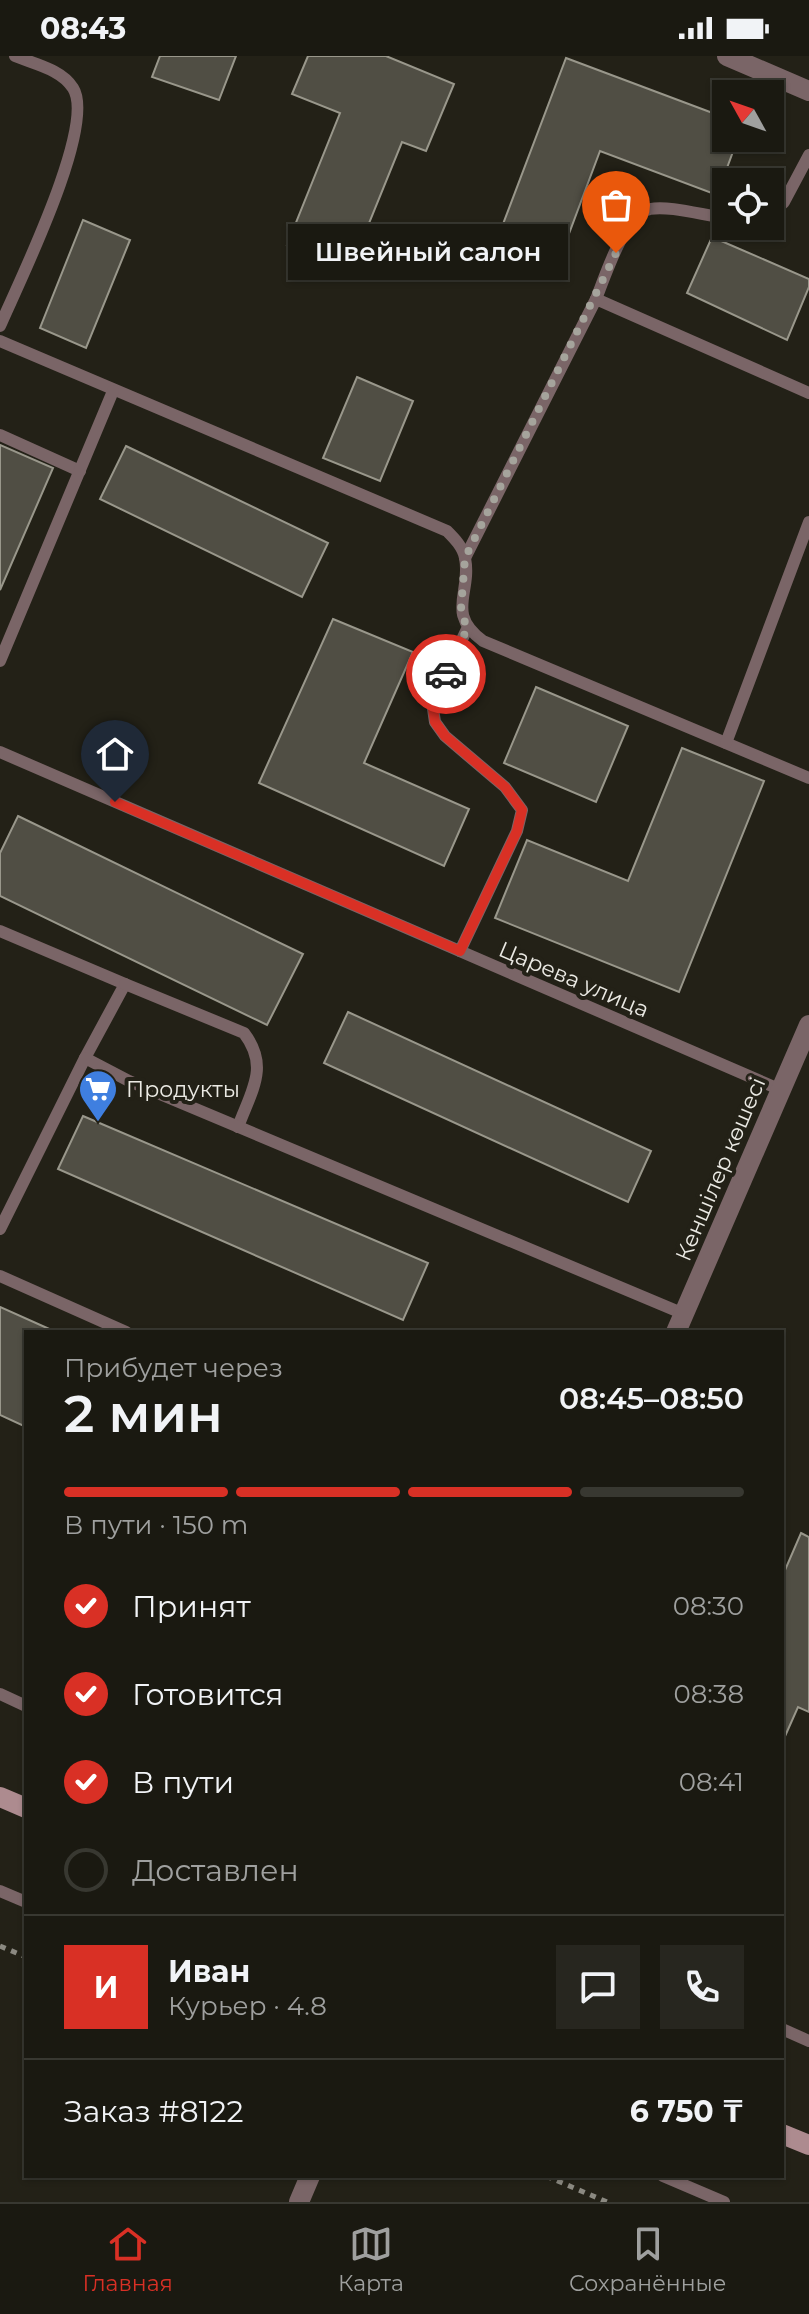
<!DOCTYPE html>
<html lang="ru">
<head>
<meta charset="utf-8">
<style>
  body { margin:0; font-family:Montserrat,sans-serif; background:#27261f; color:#f1f3f6; height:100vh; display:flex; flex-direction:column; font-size:30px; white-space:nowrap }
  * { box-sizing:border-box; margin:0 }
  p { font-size:26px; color:#9fa09f }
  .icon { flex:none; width:44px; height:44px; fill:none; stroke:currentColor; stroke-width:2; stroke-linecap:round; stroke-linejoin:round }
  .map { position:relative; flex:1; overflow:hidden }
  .side { position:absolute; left:24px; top:1274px; width:760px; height:848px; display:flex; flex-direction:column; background:#1a1911; border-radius:0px; box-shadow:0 2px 6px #0004,0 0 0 2px #383831 }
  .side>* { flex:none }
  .needle { width:52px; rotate:310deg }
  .buttons { position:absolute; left:712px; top:24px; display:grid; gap:16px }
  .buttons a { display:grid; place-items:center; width:72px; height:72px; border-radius:0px; background:#1a1911; box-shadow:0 2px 6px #0004,0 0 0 2px #383831; font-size:40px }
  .pin { position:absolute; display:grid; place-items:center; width:68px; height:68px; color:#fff; margin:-82px -34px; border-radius:50% 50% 50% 0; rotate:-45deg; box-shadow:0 0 8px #0007 }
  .pin .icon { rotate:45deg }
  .courier { position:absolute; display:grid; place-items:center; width:80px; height:80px; margin:-40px; border:6px solid #d93025; border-radius:50%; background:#fff; color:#222; box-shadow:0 2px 10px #0007 }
  .bubble { position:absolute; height:56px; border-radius:0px; background:#1a1911; box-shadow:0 2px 6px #0004,0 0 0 2px #383831; font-size:26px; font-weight:600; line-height:56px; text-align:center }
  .overview em { font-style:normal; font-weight:600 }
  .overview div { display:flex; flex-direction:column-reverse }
  .overview { display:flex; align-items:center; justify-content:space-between; height:136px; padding:0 40px }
  h1 { font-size:52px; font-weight:600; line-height:60px }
  .bar { display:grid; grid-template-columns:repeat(4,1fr); gap:12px 8px; align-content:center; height:96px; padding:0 40px }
  .bar i { height:10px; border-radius:6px; background:#383831 }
  .bar .active { background:#d93025 }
  .bar p { grid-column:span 4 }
  .line { display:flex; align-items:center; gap:20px; padding:0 40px; border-top:2px solid #383831 }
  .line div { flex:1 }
  .round { display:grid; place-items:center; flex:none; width:84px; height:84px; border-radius:0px; background:#27261f }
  ol { padding:0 40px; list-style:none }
  li { display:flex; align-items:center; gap:24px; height:88px }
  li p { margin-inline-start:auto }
  li .icon { padding:8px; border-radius:50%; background:#d93025; color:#fff; stroke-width:4 }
  li:last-child { color:#9fa09f }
  li i { width:44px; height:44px; border:4px solid #383831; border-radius:50% }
  .status { display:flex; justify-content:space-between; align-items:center; height:56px; padding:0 40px; background:#1a1911; direction:ltr }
  .status svg { height:22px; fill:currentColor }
  .menu { display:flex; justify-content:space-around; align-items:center; height:112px; border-top:2px solid #383831; background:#1a1911; font-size:22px; color:#9fa09f }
  .menu a { display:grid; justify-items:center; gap:4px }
  .menu .active { color:#d93025 }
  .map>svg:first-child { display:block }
</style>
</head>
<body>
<div class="status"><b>08:43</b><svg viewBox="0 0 49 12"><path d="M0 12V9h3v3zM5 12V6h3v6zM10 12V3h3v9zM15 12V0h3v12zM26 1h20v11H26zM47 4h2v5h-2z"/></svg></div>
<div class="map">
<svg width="809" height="2146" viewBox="0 0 809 2146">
  <rect width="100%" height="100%" fill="#232117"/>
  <g fill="#504e44" stroke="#99978b" stroke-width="2">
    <polygon points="160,0 236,0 219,44 152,21"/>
    <polygon points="308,0 386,0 454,28 426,95 402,86 350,214 287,189 340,57 292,38"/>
    <polygon points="566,2 726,62 726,82 738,82 717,139 600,95 561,199 500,176"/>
    <polygon points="83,164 130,184 86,292 40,272"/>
    <polygon points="712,181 809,223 809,231 787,284 687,237"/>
    <polygon points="357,321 413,345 380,425 323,402"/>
    <polygon points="0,389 53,412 0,534"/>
    <polygon points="126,390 328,487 302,541 100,443"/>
    <polygon points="333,563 413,596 364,707 469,753 444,810 259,727"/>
    <polygon points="536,631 628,670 596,746 504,707"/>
    <polygon points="682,692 764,725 679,936 495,862 527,784 628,825"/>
    <polygon points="18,760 303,898 267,969 0,840 0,797"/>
    <polygon points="348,956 651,1095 628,1146 324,1007"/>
    <polygon points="83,1060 428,1207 403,1264 58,1113"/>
    <polygon points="0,1251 56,1276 26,1276 26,1371 0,1359"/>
    <polygon points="801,1477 809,1481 809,1656 798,1651 782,1687 782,1521"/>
  </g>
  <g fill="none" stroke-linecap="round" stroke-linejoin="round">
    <g stroke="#8b8981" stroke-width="5" stroke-dasharray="6 6" stroke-linecap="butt">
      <polyline points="0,1890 26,1901"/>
      <polyline points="546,2120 607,2146"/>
    </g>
    <g stroke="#7a6567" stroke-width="12">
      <polyline points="770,159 784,146 809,99"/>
      <path d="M596 243C605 221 625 157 650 153 669 149 706 160 726 162"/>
      <path d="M0 270C18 228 97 69 73 32 61 13 34 8 15 0"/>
      <path d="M0 285 447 475C454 482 463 491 465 502 472 537 445 557 483 585L809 722"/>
      <polyline points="0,379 80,415"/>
      <polyline points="465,502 596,243 809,337"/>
      <polyline points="0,605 113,335"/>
      <polyline points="726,687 809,466"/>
      <polyline points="0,696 781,1034"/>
      <polyline points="0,875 125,928 85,1002"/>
      <polyline points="460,895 517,775 522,754 505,731 445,680 435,666 432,646 467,573"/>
      <path d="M125 928 244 977C270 1011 251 1035 238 1071"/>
      <polyline points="0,1173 85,1002 129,1025 684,1258"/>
      <polyline points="0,1220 126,1276"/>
      <polyline points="0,1638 26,1650"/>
      <polyline points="0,1835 26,1846"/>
      <polyline points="782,1973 809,1985"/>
      <polyline points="663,2120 724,2146"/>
    </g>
    <g stroke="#7a6567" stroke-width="20">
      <polyline points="727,0 809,35"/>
      <polyline points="676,1276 809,969"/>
      <polyline points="299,2146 310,2120"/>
    </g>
    <g stroke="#ad8b8f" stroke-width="20">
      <polyline points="0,1741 26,1752"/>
      <polyline points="782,2078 809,2089"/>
    </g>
  </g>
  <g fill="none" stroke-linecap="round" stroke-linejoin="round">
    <polyline stroke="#a5a49c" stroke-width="8" stroke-dasharray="0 14.4" points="446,618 467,573 461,553 465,502 616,197"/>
    <polyline stroke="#d93025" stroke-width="10" points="115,746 460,895 517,775 522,754 505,731 445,680 435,666 432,646 446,618"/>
  </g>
  <defs>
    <g id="supermarket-pin" transform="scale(2)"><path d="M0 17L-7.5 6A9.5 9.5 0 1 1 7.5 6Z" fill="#3f7fe0" stroke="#232117"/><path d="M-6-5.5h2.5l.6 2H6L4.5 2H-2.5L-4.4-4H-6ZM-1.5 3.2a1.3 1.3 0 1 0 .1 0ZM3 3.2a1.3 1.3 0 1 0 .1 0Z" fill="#fff"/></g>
  </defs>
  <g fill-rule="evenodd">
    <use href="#supermarket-pin" x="98" y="1033"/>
  </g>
  <g text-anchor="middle" stroke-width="8" stroke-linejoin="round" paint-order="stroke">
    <g font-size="22" fill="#ebeae4" stroke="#232117">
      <text transform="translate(574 923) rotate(23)" y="8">Царева улица</text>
      <text transform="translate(720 1113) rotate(-67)" y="8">Кеншілер көшесі</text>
    </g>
    <g font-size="22" fill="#ebeae4" stroke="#232117" text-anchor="start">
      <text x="126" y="1041">Продукты</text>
    </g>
  </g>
</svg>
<div class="buttons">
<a><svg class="needle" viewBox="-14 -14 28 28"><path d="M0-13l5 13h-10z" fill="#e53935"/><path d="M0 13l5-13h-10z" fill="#9fa09f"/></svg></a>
<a><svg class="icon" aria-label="locate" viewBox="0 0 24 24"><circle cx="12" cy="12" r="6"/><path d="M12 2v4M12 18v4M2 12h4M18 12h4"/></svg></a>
</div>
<div class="pin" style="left:616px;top:197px;background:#ea580c"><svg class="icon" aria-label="bag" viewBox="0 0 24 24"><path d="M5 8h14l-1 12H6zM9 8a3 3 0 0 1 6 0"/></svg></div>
<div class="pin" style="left:115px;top:746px;background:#1f2937"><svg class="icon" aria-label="home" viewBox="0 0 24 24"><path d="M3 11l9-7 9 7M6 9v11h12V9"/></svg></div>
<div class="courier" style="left:446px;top:618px"><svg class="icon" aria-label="car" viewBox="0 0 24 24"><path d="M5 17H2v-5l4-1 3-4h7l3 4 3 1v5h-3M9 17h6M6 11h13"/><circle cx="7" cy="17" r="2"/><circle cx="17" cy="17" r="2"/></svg></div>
<div class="bubble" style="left:288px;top:168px;width:280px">Швейный салон</div>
<section class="side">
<div class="overview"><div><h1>2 мин</h1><p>Прибудет через</p></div><em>08:45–08:50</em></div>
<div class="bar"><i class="active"></i><i class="active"></i><i class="active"></i><i></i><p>В пути · 150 m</p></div>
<ol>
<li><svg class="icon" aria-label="check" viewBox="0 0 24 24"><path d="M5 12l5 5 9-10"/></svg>Принят<p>08:30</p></li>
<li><svg class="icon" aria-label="check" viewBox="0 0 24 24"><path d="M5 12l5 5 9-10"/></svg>Готовится<p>08:38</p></li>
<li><svg class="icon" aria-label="check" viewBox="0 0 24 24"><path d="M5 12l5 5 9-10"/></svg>В пути<p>08:41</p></li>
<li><i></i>Доставлен</li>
</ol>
<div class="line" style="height:144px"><b class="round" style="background:#d93025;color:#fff">И</b><div><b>Иван</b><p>Курьер · 4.8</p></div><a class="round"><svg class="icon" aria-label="chat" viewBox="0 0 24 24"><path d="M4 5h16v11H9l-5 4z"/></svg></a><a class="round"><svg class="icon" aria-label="phone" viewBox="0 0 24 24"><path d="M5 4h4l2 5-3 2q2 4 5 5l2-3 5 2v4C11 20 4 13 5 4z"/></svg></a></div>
<div class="line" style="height:104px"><div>Заказ #8122</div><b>6 750 ₸</b></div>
</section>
</div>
<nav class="menu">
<a class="active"><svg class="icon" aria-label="home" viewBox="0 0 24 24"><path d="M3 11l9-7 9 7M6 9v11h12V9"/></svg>Главная</a>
<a><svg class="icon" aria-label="map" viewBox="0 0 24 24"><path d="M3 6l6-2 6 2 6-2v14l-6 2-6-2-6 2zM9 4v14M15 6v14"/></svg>Карта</a>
<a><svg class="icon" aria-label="saved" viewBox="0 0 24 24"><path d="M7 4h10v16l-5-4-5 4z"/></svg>Сохранённые</a>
</nav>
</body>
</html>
